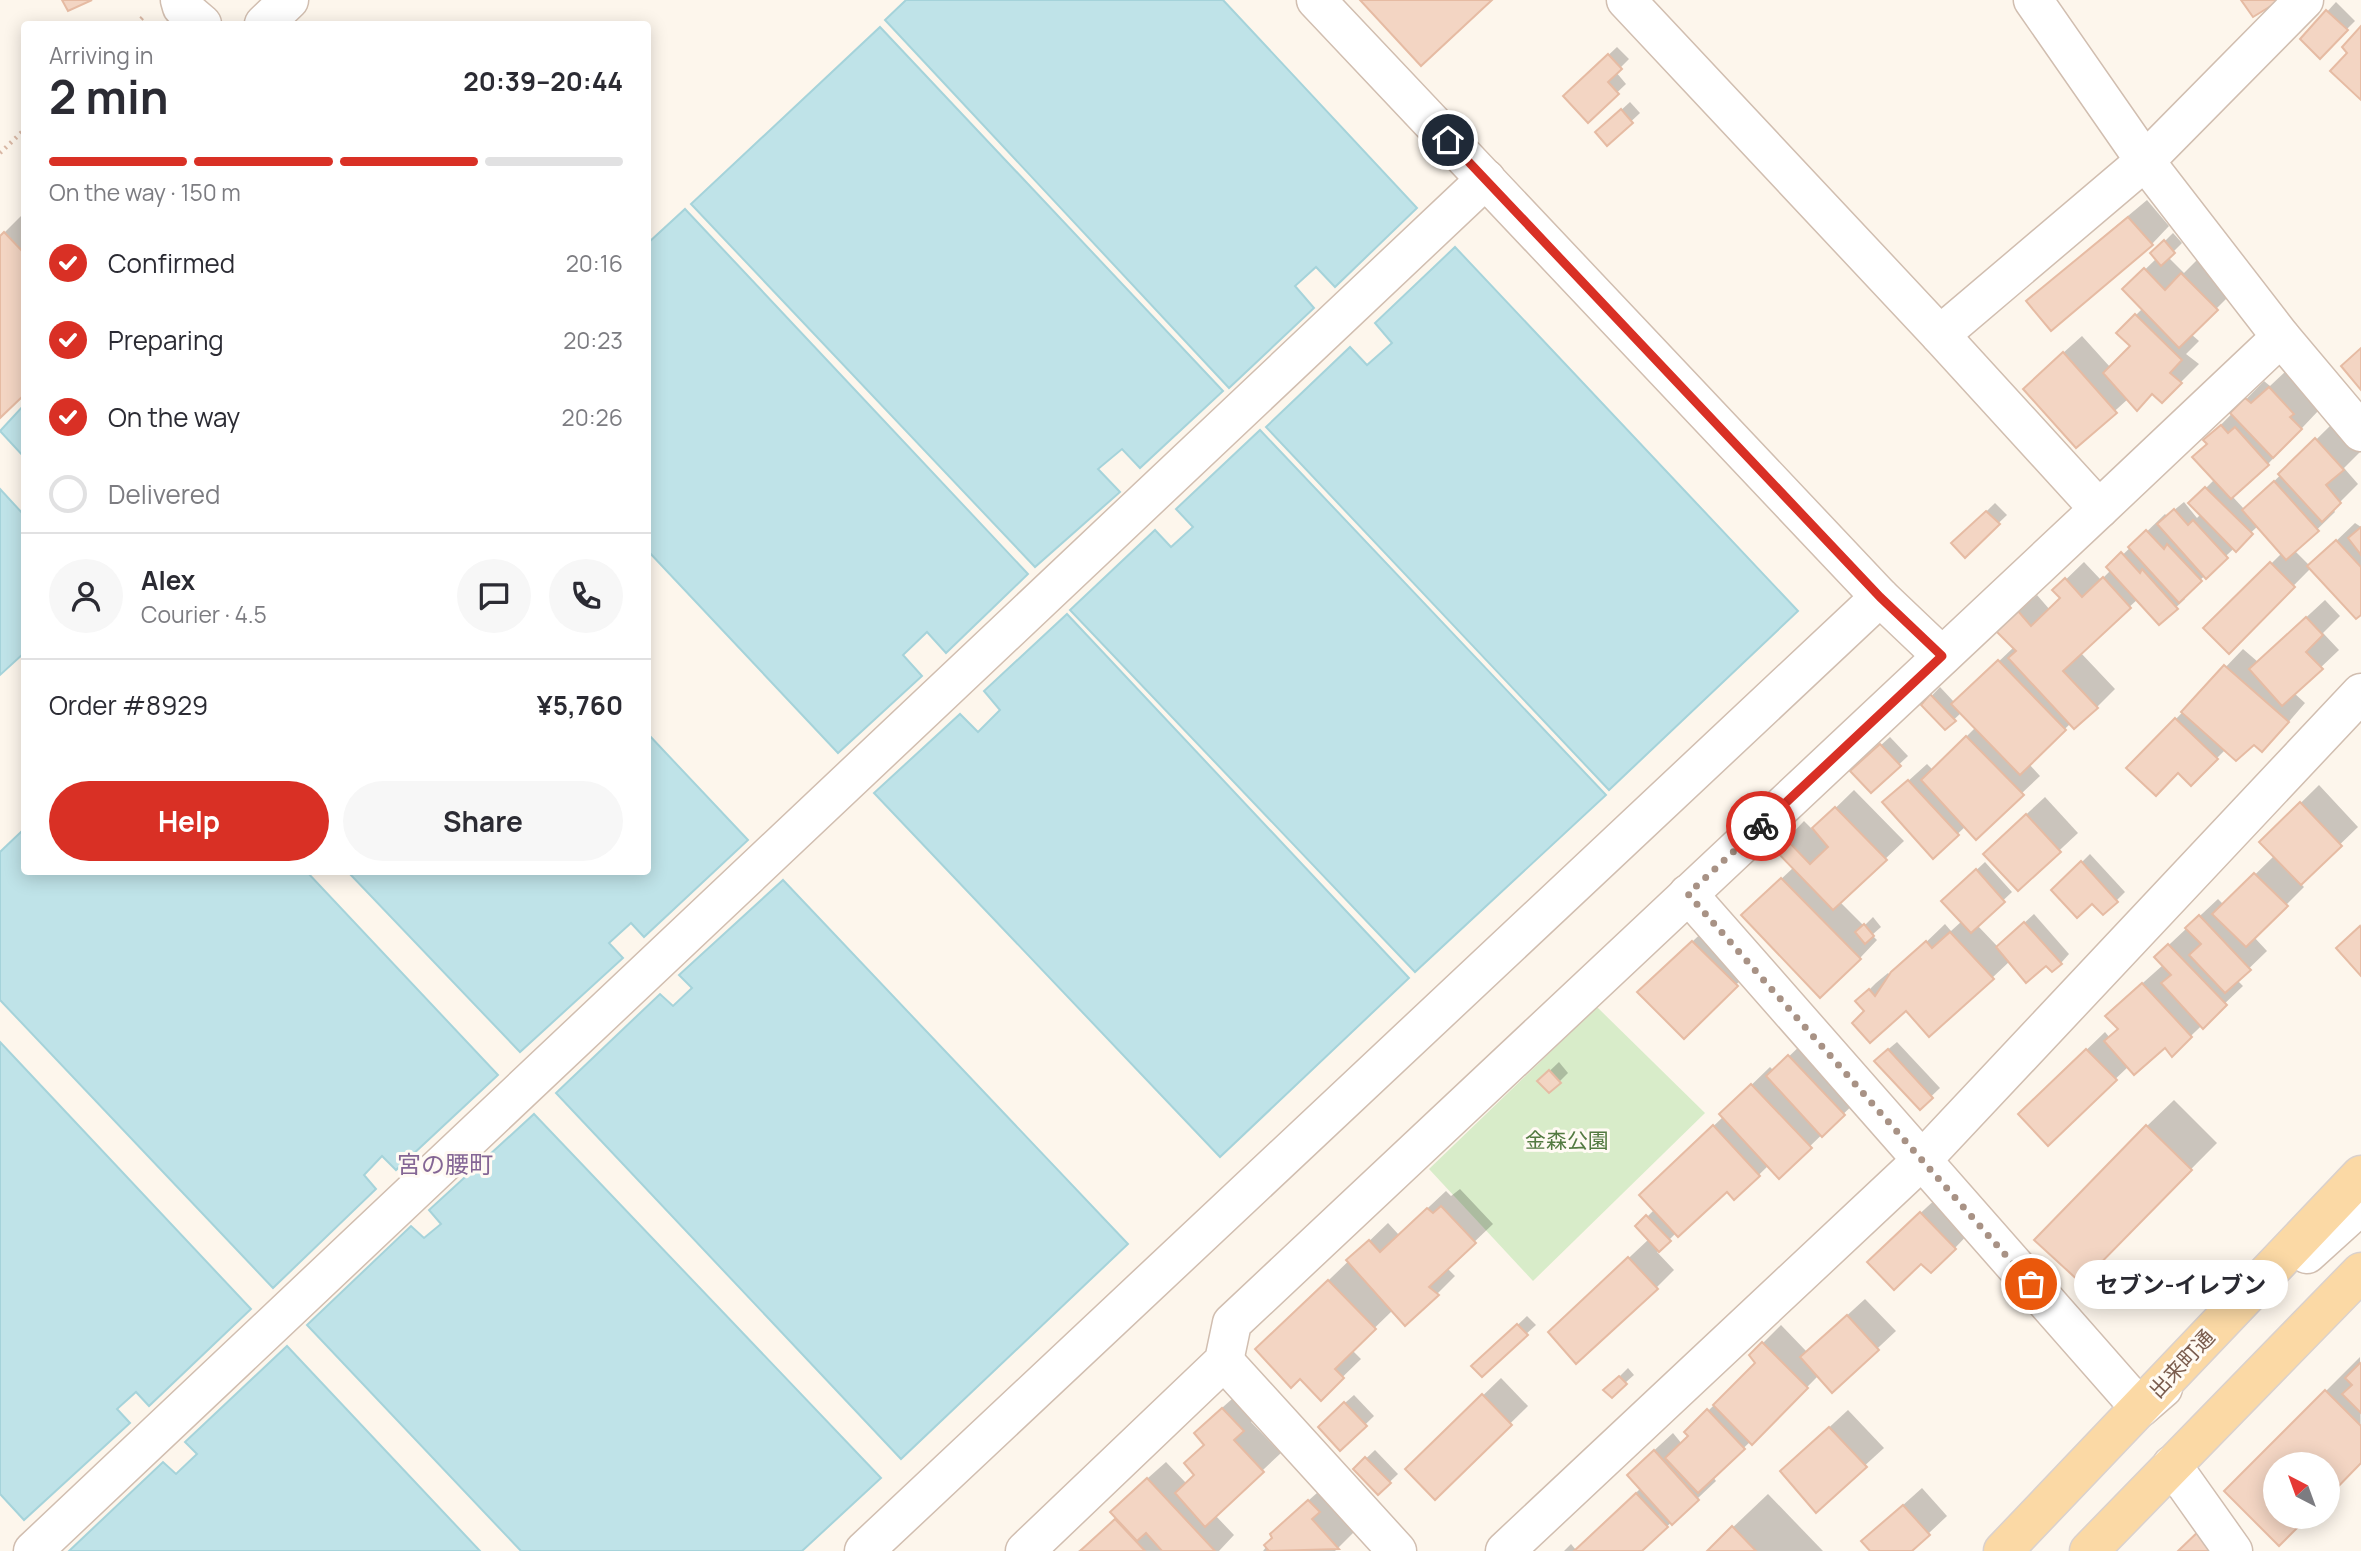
<!DOCTYPE html>
<html lang="en">
<head>
<meta charset="utf-8">
<style>
  body { margin:0; font-family:Manrope,"Noto Sans JP",sans-serif; background:#f7f7f7; color:#2b2b33; height:100vh; display:flex; flex-direction:column; font-size:26px; white-space:nowrap }
  * { box-sizing:border-box; margin:0 }
  p { font-size:23px; color:#7c7c81 }
  .icon { flex:none; width:38px; height:38px; fill:none; stroke:currentColor; stroke-width:2; stroke-linecap:round; stroke-linejoin:round }
  .map { position:relative; flex:1; overflow:hidden }
  .panel { position:absolute; left:21px; top:21px; width:630px; height:854px; display:flex; flex-direction:column; background:#fff; border-radius:7px; box-shadow:0 4px 18px #0003 }
  .panel>* { flex:none }
  .needle { width:46px; rotate:319deg }
  .controls { position:absolute; left:2263px; top:1452px; display:grid; gap:14px }
  .controls a { display:grid; place-items:center; width:77px; height:77px; border-radius:50%; background:#fff; box-shadow:0 4px 18px #0003; font-size:35px }
  .pin { position:absolute; display:grid; place-items:center; width:60px; height:60px; color:#fff; margin:-30px; border:4px solid #fff; border-radius:50%; box-shadow:0 2px 7px #0007 }
  .courier { position:absolute; display:grid; place-items:center; width:70px; height:70px; margin:-35px; border:5px solid #d93025; border-radius:50%; background:#fff; color:#222; box-shadow:0 2px 9px #0007 }
  .bubble { position:absolute; height:49px; border-radius:24px; background:#fff; box-shadow:0 4px 18px #0003; font-size:23px; font-weight:700; line-height:49px; text-align:center }
  .head em { font-style:normal; font-weight:700 }
  .head div { display:flex; flex-direction:column-reverse }
  .head { display:flex; align-items:center; justify-content:space-between; height:119px; padding:0 28px }
  h1 { font-size:46px; font-weight:700; line-height:52px }
  .bar { display:grid; grid-template-columns:repeat(4,1fr); gap:10px 7px; align-content:center; height:84px; padding:0 28px }
  .bar i { height:9px; border-radius:5px; background:#e1e1e2 }
  .bar .on { background:#d93025 }
  .bar p { grid-column:span 4 }
  .line { display:flex; align-items:center; gap:18px; padding:0 28px; border-top:2px solid #e1e1e2 }
  .line div { flex:1 }
  .round { display:grid; place-items:center; flex:none; width:74px; height:74px; border-radius:37px; background:#f7f7f7 }
  ol { padding:0 28px; list-style:none }
  li { display:flex; align-items:center; gap:21px; height:77px }
  li p { margin-inline-start:auto }
  li .icon { padding:7px; border-radius:50%; background:#d93025; color:#fff; stroke-width:4 }
  li:last-child { color:#7c7c81 }
  li i { width:38px; height:38px; border:4px solid #e1e1e2; border-radius:50% }
  .primary-button { display:flex; gap:14px; margin-top:auto; padding:14px 28px }
  .primary-button a { flex:1; height:80px; border-radius:42px; background:#d93025; color:#fff; font-size:28px; font-weight:700; line-height:80px; text-align:center }
  .primary-button a+a { background:#f7f7f7; color:#2b2b33 }
  .map>svg:first-child { display:block }
</style>
</head>
<body>
<div class="map">
<svg width="2361" height="1551" viewBox="0 0 2361 1551">
  <rect width="100%" height="100%" fill="#fdf6ec"/>
  <polygon fill="#d8ecc9" points="1597,1007 1705,1113 1533,1281 1429,1169"/>
  <g fill="#bfe3e8" stroke="#a5d3da" stroke-width="2">
    <polygon points="906,0 1223,0 1417,208 1335,287 1316,267 1295,286 1314,308 1229,388 885,20"/>
    <polygon points="880,27 1223,391 1140,468 1122,449 1098,469 1120,492 1035,567 691,204"/>
    <polygon points="685,209 1028,574 946,653 927,632 903,655 922,676 838,753 648,551 648,243"/>
    <polygon points="1455,247 1798,611 1609,790 1266,427 1350,347 1367,365 1392,343 1375,323"/>
    <polygon points="24,405 24,457 0,431"/>
    <polygon points="1260,430 1606,795 1415,972 1070,610 1155,530 1171,547 1193,527 1176,509"/>
    <polygon points="0,489 24,515 24,653 0,675"/>
    <polygon points="1067,614 1409,978 1220,1157 874,793 960,714 978,732 1000,710 984,691"/>
    <polygon points="648,734 748,840 644,937 631,923 609,943 623,958 520,1052 348,872 648,872"/>
    <polygon points="24,829 24,872 307,872 498,1075 396,1170 382,1156 364,1175 376,1189 273,1288 0,1000 0,852"/>
    <polygon points="783,880 1128,1244 901,1459 556,1093 660,994 673,1006 692,988 679,975"/>
    <polygon points="0,1042 251,1309 149,1406 136,1392 117,1409 130,1423 24,1520 0,1494"/>
    <polygon points="534,1114 881,1478 802,1551 521,1551 307,1325 411,1226 424,1238 441,1224 429,1210"/>
    <polygon points="287,1346 480,1551 69,1551 163,1462 176,1474 197,1454 185,1442"/>
  </g>
  <g fill="#0003">
    <polygon points="2336,2 2355,21 2320,56 2302,39"/>
    <polygon points="1617,47 1629,59 1616,72 1626,84 1588,120 1565,96"/>
    <polygon points="1630,102 1640,113 1607,144 1606,124"/>
    <polygon points="2147,200 2169,226 2152,244 2029,302 2047,284"/>
    <polygon points="24,213 24,392 0,416 0,237"/>
    <polygon points="2173,233 2182,243 2168,257 2184,273 2200,257 2234,291 2191,334 2199,341 2186,354 2199,364 2162,401 2153,392 2128,399 2076,446 2043,371 2082,336 2110,367 2132,346 2118,333 2143,308 2125,289 2157,258 2153,253"/>
    <polygon points="2287,370 2311,395 2307,398 2319,410 2268,464 2232,496 2245,510 2334,422 2361,451 2344,468 2358,484 2333,509 2335,512 2295,551 2310,566 2355,523 2361,527 2361,613 2311,568 2229,651 2206,628 2282,553 2258,526 2183,596 2185,599 2159,623 2138,599 2080,652 2115,689 2097,707 2071,723 2029,764 2040,776 2022,793 1966,826 1933,857 1885,802 1927,764 1933,770 1976,727 1962,712 1945,728 1923,705 1940,687 1955,703 2014,647 2016,614 2037,595 2050,610 2062,598 2055,590 2084,562 2101,580 2111,570 2109,568 2165,514 2167,516 2184,502 2197,518 2201,514 2191,503 2215,479 2208,443 2206,440 2264,381 2270,386"/>
    <polygon points="1995,503 2007,515 1965,555 1954,543"/>
    <polygon points="2325,600 2340,616 2323,633 2339,650 2294,693 2305,703 2280,732 2254,742 2225,750 2191,784 2179,771 2129,768 2243,649 2258,662"/>
    <polygon points="1890,737 1908,756 1871,791 1861,763"/>
    <polygon points="2319,785 2358,827 2300,883 2304,887 2254,937 2267,951 2237,980 2243,986 2172,1054 2165,1046 2129,1066 2048,1143 2020,1114 2105,1032 2110,1038 2120,1029 2126,998 2163,965 2156,957 2218,899 2224,905 2275,855 2261,842"/>
    <polygon points="1854,790 1904,841 1840,902 1864,926 1873,917 1881,927 1872,935 1877,940 1860,958 1762,897 1794,867 1777,849 1804,821 1813,830"/>
    <polygon points="2045,797 2078,833 2018,889 2003,836"/>
    <polygon points="2090,854 2125,892 2116,901 2093,902 2054,890"/>
    <polygon points="1985,862 2012,892 1977,925 1998,947 2034,914 2069,954 2061,963 2010,961 1992,978 1906,1009 1866,1011 1858,1001 1876,983 1888,973 1891,976 1945,924 1951,931 1962,921 1952,893"/>
    <polygon points="1711,924 1754,967 1684,1036 1658,974"/>
    <polygon points="1807,1039 1862,1096 1779,1176 1769,1165 1735,1198 1727,1190 1676,1233 1657,1252 1674,1270 1656,1288 1568,1315 1649,1239 1638,1226 1655,1209 1660,1177 1723,1117 1739,1097 1770,1067 1774,1071"/>
    <polygon points="1897,1042 1940,1088 1920,1107 1885,1052"/>
    <polygon points="1559,1062 1568,1073 1559,1082 1539,1081"/>
    <polygon points="2174,1100 2217,1143 2081,1280 2147,1126"/>
    <polygon points="1460,1189 1493,1224 1447,1268 1455,1276 1437,1294 1393,1310 1352,1350 1361,1359 1321,1398 1275,1332 1388,1223 1399,1235 1446,1191 1451,1196"/>
    <polygon points="1939,1196 1972,1230 1955,1248 1921,1261 1887,1244"/>
    <polygon points="1865,1299 1896,1331 1833,1390 1819,1375 1752,1443 1751,1441 1713,1477 1716,1481 1698,1498 1640,1551 1564,1551 1571,1544 1576,1550 1641,1488 1647,1457 1673,1433 1682,1444 1690,1436 1686,1432 1758,1363 1751,1355 1781,1325 1807,1352"/>
    <polygon points="1527,1316 1536,1325 1482,1375 1474,1366"/>
    <polygon points="2360,1357 2361,1461 2328,1495 2328,1465 2275,1465 2275,1517 2279,1543 2226,1491"/>
    <polygon points="1628,1368 1634,1375 1625,1383 1606,1390"/>
    <polygon points="1501,1378 1528,1406 1435,1497 1407,1469"/>
    <polygon points="1241,1391 1260,1412 1251,1422 1281,1453 1215,1515 1234,1535 1219,1551 1078,1551 1091,1543 1118,1517 1130,1494 1166,1462 1186,1483 1196,1474 1214,1415"/>
    <polygon points="1354,1395 1374,1416 1340,1449 1328,1418"/>
    <polygon points="1848,1410 1884,1448 1816,1510 1782,1471"/>
    <polygon points="1375,1450 1398,1474 1378,1493 1355,1469"/>
    <polygon points="1327,1484 1356,1530 1335,1551 1263,1551 1290,1517"/>
    <polygon points="1922,1488 1947,1516 1910,1551 1872,1551 1882,1524"/>
    <polygon points="1768,1494 1823,1551 1708,1551"/>
  </g>
  <g fill="#f3d5c3" stroke="#e6bba3" stroke-width="2">
    <polygon points="62,0 92,0 68,11"/>
    <polygon points="1360,0 1492,0 1421,66"/>
    <polygon points="2241,0 2279,0 2279,1 2253,17"/>
    <polygon points="2326,10 2348,30 2320,59 2300,39"/>
    <polygon points="2361,26 2361,100 2330,71 2347,53 2342,47"/>
    <polygon points="1608,54 1622,69 1608,82 1619,94 1588,123 1563,96"/>
    <polygon points="1621,109 1633,123 1607,146 1595,132"/>
    <polygon points="2128,217 2153,245 2051,331 2026,301"/>
    <polygon points="4,232 24,253 24,395 0,418 0,236"/>
    <polygon points="2164,240 2175,253 2161,266 2150,253"/>
    <polygon points="2144,268 2165,290 2181,273 2218,310 2179,348 2122,289"/>
    <polygon points="2135,314 2182,360 2170,373 2182,383 2162,403 2152,394 2137,411 2103,373 2130,346 2116,333"/>
    <polygon points="2361,348 2361,390 2341,366"/>
    <polygon points="2063,352 2117,413 2076,448 2023,389"/>
    <polygon points="2269,387 2294,414 2290,417 2302,429 2273,458 2230,413 2245,398 2251,403"/>
    <polygon points="2221,425 2228,433 2235,427 2269,465 2231,499 2192,457 2207,444 2203,440"/>
    <polygon points="2315,438 2344,470 2326,485 2341,503 2322,522 2278,474"/>
    <polygon points="2274,481 2319,531 2286,560 2242,510"/>
    <polygon points="2205,487 2253,534 2236,552 2188,503"/>
    <polygon points="2174,509 2188,525 2193,520 2228,558 2206,579 2157,524"/>
    <polygon points="1986,511 2000,524 1965,558 1951,543"/>
    <polygon points="2361,527 2361,555 2348,538"/>
    <polygon points="2146,530 2164,549 2167,544 2202,581 2179,603 2128,547"/>
    <polygon points="2336,540 2361,567 2361,615 2356,619 2307,566"/>
    <polygon points="2121,552 2140,573 2142,569 2178,609 2159,625 2106,567"/>
    <polygon points="2270,562 2295,587 2229,654 2203,628"/>
    <polygon points="2103,577 2131,608 2063,671 2098,708 2074,729 2008,658 2016,651 1996,631 2018,611 2031,626 2060,598 2052,590 2065,578 2082,597"/>
    <polygon points="2306,617 2323,635 2306,652 2323,669 2282,706 2249,669"/>
    <polygon points="1998,660 2066,730 2020,775 1951,704"/>
    <polygon points="2224,665 2289,722 2262,752 2254,745 2236,761 2181,712"/>
    <polygon points="1930,694 1956,721 1945,730 1921,705"/>
    <polygon points="2175,718 2218,759 2191,786 2178,773 2156,796 2126,768"/>
    <polygon points="1966,736 2024,795 1976,840 1921,780"/>
    <polygon points="1880,744 1901,766 1871,793 1850,771"/>
    <polygon points="1908,780 1959,835 1933,859 1882,802"/>
    <polygon points="2300,802 2342,846 2301,885 2259,842"/>
    <polygon points="1835,807 1887,860 1833,910 1774,849 1785,838 1810,864 1828,847 1812,828"/>
    <polygon points="2026,814 2061,852 2018,891 1983,854"/>
    <polygon points="2081,861 2118,902 2103,915 2092,904 2077,918 2051,890"/>
    <polygon points="1976,869 2005,902 1971,933 1941,901"/>
    <polygon points="2254,873 2288,906 2246,947 2212,914"/>
    <polygon points="1781,878 1861,959 1820,998 1741,915"/>
    <polygon points="2199,915 2251,970 2225,993 2189,955 2201,944 2185,928"/>
    <polygon points="2024,922 2062,964 2052,972 2046,966 2026,983 1996,947"/>
    <polygon points="1864,924 1874,936 1865,944 1855,932"/>
    <polygon points="2360,926 2361,928 2361,976 2336,948"/>
    <polygon points="1950,932 1994,979 1929,1037 1906,1011 1870,1043 1852,1023 1864,1011 1855,1001 1869,989 1875,996 1891,972 1926,941 1932,948"/>
    <polygon points="1692,941 1738,986 1684,1039 1637,992"/>
    <polygon points="2168,944 2227,1005 2203,1029 2161,983 2171,975 2154,957"/>
    <polygon points="2142,983 2192,1037 2172,1057 2165,1048 2134,1075 2104,1041 2118,1029 2105,1016"/>
    <polygon points="1888,1049 1933,1098 1920,1110 1874,1061"/>
    <polygon points="2086,1049 2117,1080 2048,1146 2018,1114"/>
    <polygon points="1788,1055 1845,1115 1822,1137 1766,1076"/>
    <polygon points="1549,1070 1561,1083 1549,1093 1537,1081"/>
    <polygon points="1751,1084 1812,1148 1779,1179 1719,1114"/>
    <polygon points="1713,1125 1760,1176 1734,1200 1727,1192 1678,1237 1639,1195"/>
    <polygon points="2146,1125 2192,1170 2081,1283 2034,1240"/>
    <polygon points="1441,1206 1476,1243 1429,1287 1439,1295 1405,1326 1346,1260 1369,1240 1380,1252 1427,1208 1433,1213"/>
    <polygon points="1920,1212 1956,1249 1931,1273 1921,1264 1894,1290 1867,1262"/>
    <polygon points="1646,1215 1671,1241 1659,1252 1635,1226"/>
    <polygon points="1628,1257 1658,1289 1576,1364 1548,1332"/>
    <polygon points="1328,1280 1376,1329 1335,1369 1344,1378 1321,1401 1300,1379 1291,1388 1255,1349"/>
    <polygon points="1847,1315 1879,1350 1832,1393 1800,1357"/>
    <polygon points="1517,1324 1528,1335 1482,1377 1471,1366"/>
    <polygon points="1762,1342 1808,1388 1752,1445 1713,1405 1755,1363 1749,1355"/>
    <polygon points="2360,1363 2361,1364 2361,1413 2342,1394 2352,1385 2345,1378"/>
    <polygon points="1619,1376 1627,1384 1612,1398 1603,1390"/>
    <polygon points="2325,1390 2361,1426 2361,1463 2328,1497 2328,1465 2275,1465 2275,1517 2308,1517 2279,1546 2224,1491"/>
    <polygon points="1482,1394 1512,1425 1435,1500 1405,1469"/>
    <polygon points="1344,1402 1367,1426 1340,1451 1318,1427"/>
    <polygon points="1222,1408 1244,1431 1234,1440 1264,1472 1205,1527 1175,1493 1194,1475 1184,1463 1204,1445 1194,1433"/>
    <polygon points="1707,1409 1745,1449 1698,1493 1665,1458 1688,1436 1684,1432"/>
    <polygon points="1829,1427 1867,1467 1816,1513 1780,1471"/>
    <polygon points="1654,1450 1699,1500 1672,1525 1627,1475"/>
    <polygon points="1365,1457 1391,1483 1378,1495 1353,1469"/>
    <polygon points="1147,1478 1215,1551 1162,1551 1146,1533 1137,1541 1110,1512"/>
    <polygon points="1636,1493 1668,1527 1642,1551 1574,1551"/>
    <polygon points="1308,1500 1320,1512 1312,1519 1339,1549 1267,1551 1268,1550 1264,1545 1272,1538 1270,1534"/>
    <polygon points="1903,1505 1930,1535 1912,1551 1870,1551 1861,1541"/>
    <polygon points="1115,1519 1145,1551 1080,1551"/>
    <polygon points="1732,1526 1756,1551 1707,1551"/>
    <polygon points="2202,1528 2224,1551 2178,1551"/>
  </g>
  <g fill="none" stroke-linecap="round" stroke-linejoin="round">
    <g stroke="#d1beb0" stroke-width="41">
      <g id="minor">
        <polyline points="180,0 182,7 202,24"/>
        <polyline points="1316,0 1880,597 1942,656"/>
        <polyline points="2033,0 2145,161 2281,337 2361,432"/>
        <polyline points="264,24 289,0"/>
        <polyline points="1940,335 2145,161 2304,0"/>
        <polyline points="2099,509 2281,337"/>
        <polyline points="1688,894 2140,1408 2163,1388"/>
        <polyline points="2307,1254 2361,1205"/>
        <polyline points="1224,1361 1397,1551"/>
        <polyline points="2172,1465 2233,1551"/>
        <polyline points="33,1551 1486,179"/>
        <polyline points="864,1551 1880,597"/>
        <polyline points="1025,1551 1224,1361 1232,1323 2099,509 1940,335 1626,0"/>
        <polyline points="1505,1551 1922,1160 2361,693"/>
      </g>
    </g>
    <g stroke="#dad1cd" stroke-width="41">
      <g id="major">
        <polyline points="2003,1551 2361,1175"/>
        <polyline points="2089,1551 2361,1272"/>
      </g>
    </g>
    <g stroke="#d9b8a5" stroke-width="4.5" stroke-dasharray="2 5" stroke-linecap="butt">
      <polyline points="136,24 143,17"/>
      <polyline points="0,153 24,130"/>
    </g>
    <use href="#minor" stroke="#fff" stroke-width="38"/>
    <use href="#major" stroke="#fbd9a5" stroke-width="38"/>
  </g>
  <g fill="none" stroke-linecap="round" stroke-linejoin="round">
    <polyline stroke="#a89285" stroke-width="7" stroke-dasharray="0 12.6" points="1761,826 1688,894 2031,1284"/>
    <polyline stroke="#d93025" stroke-width="9" points="1448,140 1880,597 1942,656 1761,826"/>
  </g>
  <g text-anchor="middle" stroke-width="6" stroke-linejoin="round" paint-order="stroke">
    <g font-size="21" fill="#537a41" stroke="#fffaf3">
      <text x="1567" y="1148">金森公園</text>
    </g>
    <g font-size="21" fill="#7a5c4d" stroke="#fffaf3">
      <text transform="translate(2182 1364) rotate(-47)" y="7">出来町通</text>
    </g>
    <g font-size="24" fill="#846695" stroke="#fffaf3">
      <text x="445" y="1173">宮の腰町</text>
    </g>
  </g>
</svg>
<div class="controls">
<a><svg class="needle" viewBox="-14 -14 28 28"><path d="M0-13l5 13h-10z" fill="#e53935"/><path d="M0 13l5-13h-10z" fill="#7c7c81"/></svg></a>
</div>
<div class="pin" style="left:2031px;top:1284px;background:#ea580c"><svg class="icon" aria-label="bag" viewBox="0 0 24 24"><path d="M5 8h14l-1 12H6zM9 8a3 3 0 0 1 6 0"/></svg></div>
<div class="pin" style="left:1448px;top:140px;background:#1f2937"><svg class="icon" aria-label="home" viewBox="0 0 24 24"><path d="M3 11l9-7 9 7M6 9v11h12V9"/></svg></div>
<div class="courier" style="left:1761px;top:826px"><svg class="icon" aria-label="bike" viewBox="0 0 24 24"><circle cx="6" cy="16" r="4"/><circle cx="18" cy="16" r="4"/><path d="M6 16l4-8h5l3 8M10 8l3 8H6M13 5h3"/></svg></div>
<div class="bubble" style="left:2074px;top:1260px;width:214px">セブン-イレブン</div>
<section class="panel">
<div class="head"><div><h1>2 min</h1><p>Arriving in</p></div><em>20:39–20:44</em></div>
<div class="bar"><i class="on"></i><i class="on"></i><i class="on"></i><i></i><p>On the way · 150 m</p></div>
<ol>
<li><svg class="icon" aria-label="check" viewBox="0 0 24 24"><path d="M5 12l5 5 9-10"/></svg>Confirmed<p>20:16</p></li>
<li><svg class="icon" aria-label="check" viewBox="0 0 24 24"><path d="M5 12l5 5 9-10"/></svg>Preparing<p>20:23</p></li>
<li><svg class="icon" aria-label="check" viewBox="0 0 24 24"><path d="M5 12l5 5 9-10"/></svg>On the way<p>20:26</p></li>
<li><i></i>Delivered</li>
</ol>
<div class="line" style="height:126px"><a class="round"><svg class="icon" aria-label="person" viewBox="0 0 24 24"><circle cx="12" cy="8" r="4"/><path d="M4 21q1-7 8-7t8 7"/></svg></a><div><b>Alex</b><p>Courier · 4.5</p></div><a class="round"><svg class="icon" aria-label="chat" viewBox="0 0 24 24"><path d="M4 5h16v11H9l-5 4z"/></svg></a><a class="round"><svg class="icon" aria-label="phone" viewBox="0 0 24 24"><path d="M5 4h4l2 5-3 2q2 4 5 5l2-3 5 2v4C11 20 4 13 5 4z"/></svg></a></div>
<div class="line" style="height:91px"><div>Order #8929</div><b>¥5,760</b></div>
<div class="primary-button"><a>Help</a><a>Share</a></div>
</section>
</div>
</body>
</html>
